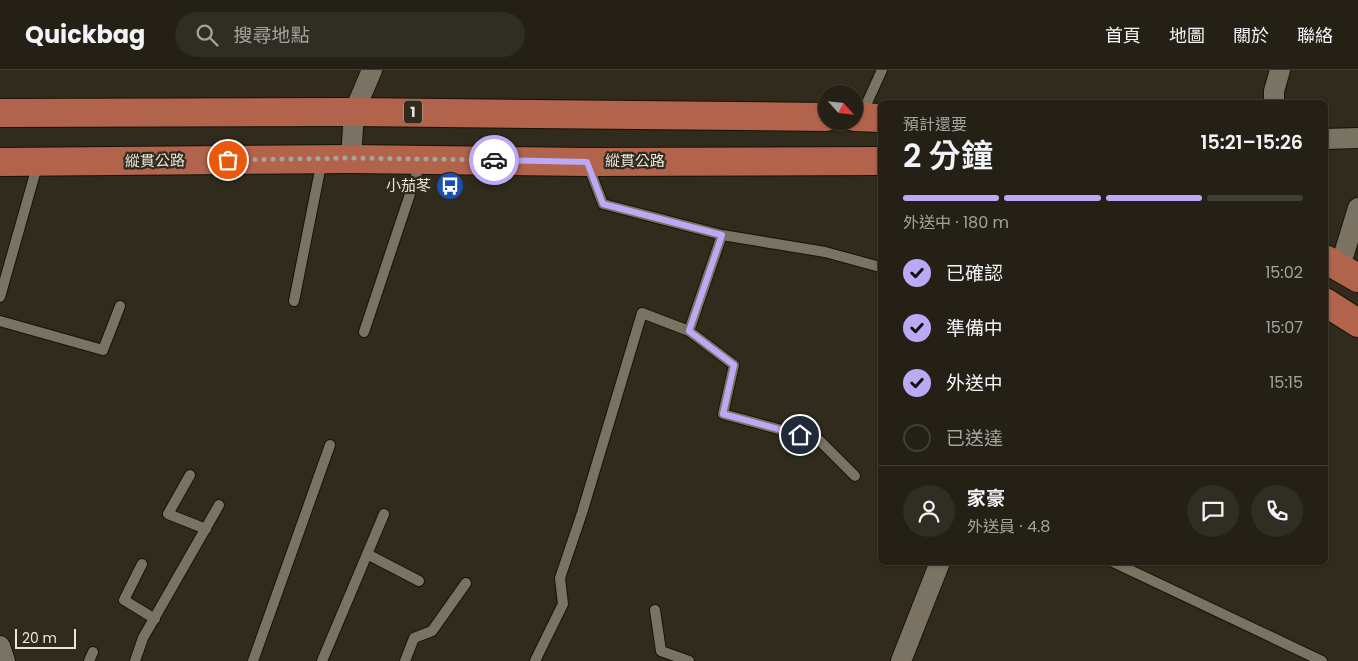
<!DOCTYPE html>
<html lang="zh-TW">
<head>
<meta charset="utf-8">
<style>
  body { margin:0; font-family:Poppins,"Noto Sans TC",sans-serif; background:#302d22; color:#f1f3f6; height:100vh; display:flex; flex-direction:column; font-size:19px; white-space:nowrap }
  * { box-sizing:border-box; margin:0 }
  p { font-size:16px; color:#a3a3a0 }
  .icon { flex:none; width:28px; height:28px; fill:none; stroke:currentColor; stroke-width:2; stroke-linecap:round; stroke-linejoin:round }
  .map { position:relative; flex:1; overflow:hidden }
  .panel { position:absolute; left:878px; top:30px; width:450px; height:465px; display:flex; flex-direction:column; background:#242015; border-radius:8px; box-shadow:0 1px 4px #0004,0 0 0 1px #413e34 }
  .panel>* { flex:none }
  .needle { width:32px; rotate:117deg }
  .buttons { position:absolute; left:818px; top:15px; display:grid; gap:10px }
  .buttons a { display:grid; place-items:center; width:45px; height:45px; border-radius:50%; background:#242015; box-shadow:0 1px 4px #0004,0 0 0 1px #413e34; font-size:25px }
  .scale { position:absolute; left:15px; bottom:12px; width:61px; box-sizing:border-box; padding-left:5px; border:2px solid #e8e5dc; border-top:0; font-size:14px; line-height:18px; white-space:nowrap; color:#e8e5dc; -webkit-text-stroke:4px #302b1c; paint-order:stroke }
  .pin { position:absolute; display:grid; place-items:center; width:42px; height:42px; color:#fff; margin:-21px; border:2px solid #fff; border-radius:50%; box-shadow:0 1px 5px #0007 }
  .courier { position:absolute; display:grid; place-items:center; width:50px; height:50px; margin:-25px; border:4px solid #bca9f5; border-radius:50%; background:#fff; color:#222; box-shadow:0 1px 6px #0007 }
  .summary em { font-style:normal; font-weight:600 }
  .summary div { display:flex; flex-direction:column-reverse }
  .summary { display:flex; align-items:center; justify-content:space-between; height:85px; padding:0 25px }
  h1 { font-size:32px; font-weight:600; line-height:38px }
  .bar { display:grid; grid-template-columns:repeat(4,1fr); gap:8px 5px; align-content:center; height:60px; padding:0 25px }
  .bar i { height:6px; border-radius:4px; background:#413e34 }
  .bar .on { background:#bca9f5 }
  .bar p { grid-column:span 4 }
  .line { display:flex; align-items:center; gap:12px; padding:0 25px; border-top:1px solid #413e34 }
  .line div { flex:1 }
  .round { display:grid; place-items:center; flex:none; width:52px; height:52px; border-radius:26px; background:#302d22 }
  ol { padding:0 25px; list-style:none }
  li { display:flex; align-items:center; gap:15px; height:55px }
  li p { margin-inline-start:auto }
  li .icon { padding:5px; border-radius:50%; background:#bca9f5; color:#111; stroke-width:4 }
  li:last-child { color:#a3a3a0 }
  li i { width:28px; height:28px; border:2px solid #413e34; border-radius:50% }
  header { display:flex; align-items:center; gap:30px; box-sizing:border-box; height:70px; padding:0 25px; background:#242015; border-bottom:1px solid #413e34 }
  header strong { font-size:24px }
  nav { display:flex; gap:28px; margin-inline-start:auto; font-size:18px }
  .search { width:350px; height:45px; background:#302d22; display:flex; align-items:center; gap:12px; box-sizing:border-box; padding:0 18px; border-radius:28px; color:#a3a3a0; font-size:19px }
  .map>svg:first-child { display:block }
</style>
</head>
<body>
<header>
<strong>Quickbag</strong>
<div class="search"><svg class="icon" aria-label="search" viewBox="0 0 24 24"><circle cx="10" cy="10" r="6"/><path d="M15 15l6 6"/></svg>搜尋地點</div>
<nav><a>首頁</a><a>地圖</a><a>關於</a><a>聯絡</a></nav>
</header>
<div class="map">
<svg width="1358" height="591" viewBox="0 0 1358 591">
  <rect width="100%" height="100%" fill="#302b1c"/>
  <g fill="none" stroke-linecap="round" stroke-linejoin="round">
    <g stroke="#181306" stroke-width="12">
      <g id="lane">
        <polyline points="861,46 882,0"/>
        <polyline points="588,95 603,134 722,165 825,182 880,197"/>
        <polyline points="0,227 38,93"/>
        <polyline points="294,231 322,90"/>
        <polyline points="0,251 103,280 120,236"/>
        <polyline points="689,261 722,165"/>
        <polyline points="364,262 421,91"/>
        <polyline points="190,405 168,444 206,459"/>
        <polyline points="367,484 419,511"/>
        <polyline points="1113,492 1322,591"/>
        <polyline points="142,494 124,530 155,549"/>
        <polyline points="655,540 661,581 689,591"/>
        <polyline points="89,591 93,582"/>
        <polyline points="135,591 143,568 219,435"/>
        <polyline points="253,591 330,375"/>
        <polyline points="322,591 384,444"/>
        <polyline points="405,591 414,568 432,561 466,513"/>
        <polyline points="535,591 563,534 560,508 582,443 642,243 689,261 734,295 723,344 819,370 855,406"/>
      </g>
    </g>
    <g stroke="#181306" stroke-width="22">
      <g id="street">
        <polyline points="1274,32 1274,21 1280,0"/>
        <polyline points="1325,69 1358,68"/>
        <polyline points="351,89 354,42 372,0"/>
        <polyline points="1340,197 1358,138"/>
        <polyline points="0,576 5,591"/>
        <polyline points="901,591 940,492"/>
      </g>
    </g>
    <g stroke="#181306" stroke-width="30">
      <g id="primary">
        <polyline points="0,43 354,42 826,47"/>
        <polyline points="854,47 880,48"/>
        <polyline points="0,92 351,89 587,92 880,91"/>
        <polyline points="1325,189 1358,208"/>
        <polyline points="1325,232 1358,253"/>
      </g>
    </g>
    <use href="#lane" stroke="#7a7363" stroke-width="10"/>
    <use href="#street" stroke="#7a7363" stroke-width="20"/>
    <use href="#primary" stroke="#b1634c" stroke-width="28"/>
  </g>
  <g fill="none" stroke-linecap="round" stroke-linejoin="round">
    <polyline stroke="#a8a499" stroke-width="5" stroke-dasharray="0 9" points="228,90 351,88 494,90"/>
    <polyline stroke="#bca9f5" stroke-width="6" points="494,90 587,92 603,134 722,165 689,261 734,295 723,344 800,365"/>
  </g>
  <defs>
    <g id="bus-disc" transform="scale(1.4375)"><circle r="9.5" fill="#1a4fb4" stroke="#302b1c"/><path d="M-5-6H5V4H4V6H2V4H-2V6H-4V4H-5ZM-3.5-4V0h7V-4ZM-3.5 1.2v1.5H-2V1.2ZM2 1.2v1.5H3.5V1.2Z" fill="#fff"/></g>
  </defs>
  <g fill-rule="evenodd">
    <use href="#bus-disc" x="450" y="116"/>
  </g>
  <g text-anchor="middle" stroke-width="4.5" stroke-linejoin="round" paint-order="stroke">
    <rect fill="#302b1c" stroke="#b1ada2" stroke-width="1" x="404" y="30.5" width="18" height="23" rx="4"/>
    <g font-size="14" font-weight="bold" fill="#e8e5dc">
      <text x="413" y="47">1</text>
    </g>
    <g font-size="15" fill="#e8e5dc" stroke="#302b1c">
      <text transform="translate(155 91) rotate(-1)" y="5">縱貫公路</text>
      <text x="635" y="96">縱貫公路</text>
    </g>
    <g font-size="15" fill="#e8e5dc" stroke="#302b1c" text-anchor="end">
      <text x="431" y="121">小茄苳</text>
    </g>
  </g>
</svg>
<div class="buttons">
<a><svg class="needle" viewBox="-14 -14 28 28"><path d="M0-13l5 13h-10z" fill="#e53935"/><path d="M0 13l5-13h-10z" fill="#a3a3a0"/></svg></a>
</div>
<div class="scale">20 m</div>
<div class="pin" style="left:228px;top:90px;background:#ea580c"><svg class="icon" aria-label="bag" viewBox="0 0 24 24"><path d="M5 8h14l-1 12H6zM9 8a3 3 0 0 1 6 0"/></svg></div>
<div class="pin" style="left:800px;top:365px;background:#1f2937"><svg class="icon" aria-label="home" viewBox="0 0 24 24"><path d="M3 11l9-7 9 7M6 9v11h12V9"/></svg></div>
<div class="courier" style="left:494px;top:90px"><svg class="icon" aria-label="car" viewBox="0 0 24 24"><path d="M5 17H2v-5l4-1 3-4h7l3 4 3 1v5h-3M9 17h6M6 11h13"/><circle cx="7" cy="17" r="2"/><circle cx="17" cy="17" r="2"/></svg></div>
<section class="panel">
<div class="summary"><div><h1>2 分鐘</h1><p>預計還要</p></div><em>15:21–15:26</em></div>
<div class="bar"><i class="on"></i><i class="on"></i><i class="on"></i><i></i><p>外送中 · 180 m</p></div>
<ol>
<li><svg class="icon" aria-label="check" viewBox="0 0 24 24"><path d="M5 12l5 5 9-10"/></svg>已確認<p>15:02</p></li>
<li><svg class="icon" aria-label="check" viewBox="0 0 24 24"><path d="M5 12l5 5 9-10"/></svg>準備中<p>15:07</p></li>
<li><svg class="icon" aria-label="check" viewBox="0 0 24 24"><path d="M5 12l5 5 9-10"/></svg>外送中<p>15:15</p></li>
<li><i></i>已送達</li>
</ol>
<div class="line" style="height:90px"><a class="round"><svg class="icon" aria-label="person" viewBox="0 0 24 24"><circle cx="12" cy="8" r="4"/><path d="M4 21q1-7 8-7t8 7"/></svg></a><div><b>家豪</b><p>外送員 · 4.8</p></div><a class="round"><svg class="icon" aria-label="chat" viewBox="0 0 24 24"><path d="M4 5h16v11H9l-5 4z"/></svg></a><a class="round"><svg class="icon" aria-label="phone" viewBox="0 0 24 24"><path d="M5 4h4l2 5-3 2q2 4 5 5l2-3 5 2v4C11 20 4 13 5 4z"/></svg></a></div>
</section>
</div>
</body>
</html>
